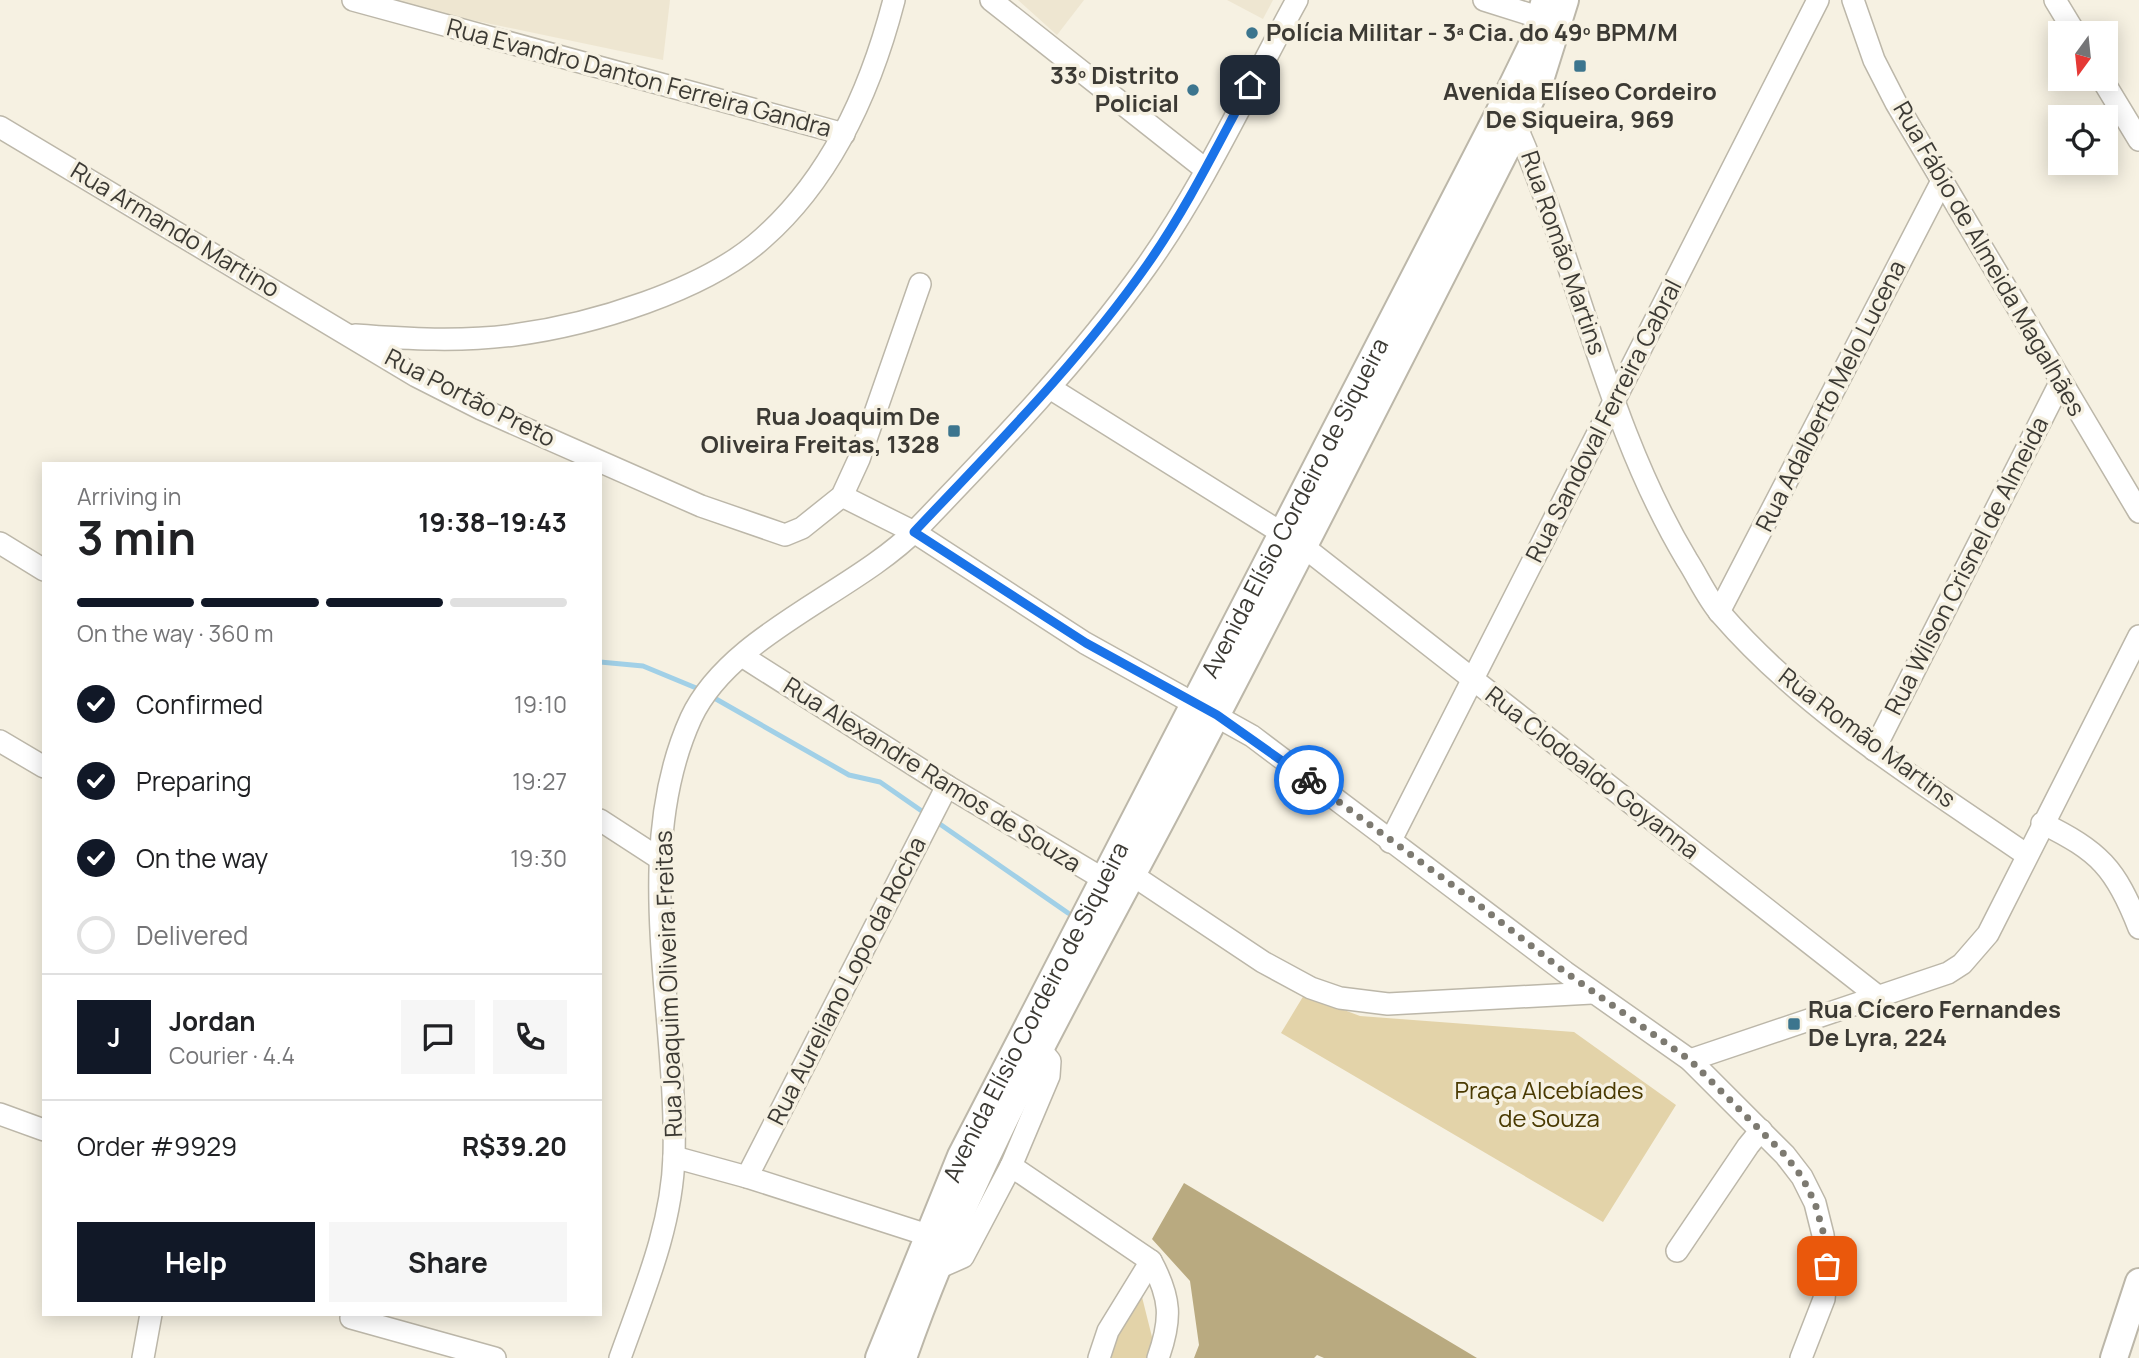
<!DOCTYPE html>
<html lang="en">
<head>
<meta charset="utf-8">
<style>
  body { margin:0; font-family:Manrope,sans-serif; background:#f6f6f6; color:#202124; height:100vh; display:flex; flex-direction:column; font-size:26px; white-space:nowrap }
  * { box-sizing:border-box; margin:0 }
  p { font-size:23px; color:#757577 }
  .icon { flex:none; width:38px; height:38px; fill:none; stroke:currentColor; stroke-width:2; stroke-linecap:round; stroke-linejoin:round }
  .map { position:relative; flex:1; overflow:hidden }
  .panel { position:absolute; left:42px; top:462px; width:560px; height:854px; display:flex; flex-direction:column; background:#fff; border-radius:0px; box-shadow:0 4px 18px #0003 }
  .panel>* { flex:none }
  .needle { width:46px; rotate:195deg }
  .fabs { position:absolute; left:2048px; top:21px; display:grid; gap:14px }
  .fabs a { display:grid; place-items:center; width:70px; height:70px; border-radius:0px; background:#fff; box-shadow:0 4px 18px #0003; font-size:35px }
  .pin { position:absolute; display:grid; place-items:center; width:60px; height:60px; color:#fff; margin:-30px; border-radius:14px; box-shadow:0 4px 10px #0006 }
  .courier { position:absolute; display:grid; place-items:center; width:70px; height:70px; margin:-35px; border:5px solid #1a73e8; border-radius:50%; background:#fff; color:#222; box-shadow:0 2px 9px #0007 }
  .head em { font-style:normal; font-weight:700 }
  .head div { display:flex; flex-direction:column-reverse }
  .head { display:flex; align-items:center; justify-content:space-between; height:119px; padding:0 35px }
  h1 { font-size:46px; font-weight:700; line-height:52px }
  .bar { display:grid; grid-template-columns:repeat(4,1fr); gap:10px 7px; align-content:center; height:84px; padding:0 35px }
  .bar i { height:9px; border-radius:5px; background:#e0e0e0 }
  .bar .on { background:#111827 }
  .bar p { grid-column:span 4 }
  .line { display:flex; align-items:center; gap:18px; padding:0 35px; border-top:2px solid #e0e0e0 }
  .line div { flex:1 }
  .round { display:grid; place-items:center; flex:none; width:74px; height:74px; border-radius:0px; background:#f6f6f6 }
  ol { padding:0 35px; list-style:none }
  li { display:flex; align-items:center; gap:21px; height:77px }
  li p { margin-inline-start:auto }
  li .icon { padding:7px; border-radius:50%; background:#111827; color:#fff; stroke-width:4 }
  li:last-child { color:#757577 }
  li i { width:38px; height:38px; border:4px solid #e0e0e0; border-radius:50% }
  .action { display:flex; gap:14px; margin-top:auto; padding:14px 35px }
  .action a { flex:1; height:80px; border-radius:0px; background:#111827; color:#fff; font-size:28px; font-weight:700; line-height:80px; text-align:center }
  .action a+a { background:#f6f6f6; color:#202124 }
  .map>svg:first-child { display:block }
</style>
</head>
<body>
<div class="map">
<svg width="2139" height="1358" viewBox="0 0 2139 1358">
  <rect width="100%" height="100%" fill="#f6f1e2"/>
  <g fill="#eee6d1">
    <polygon points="377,0 670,0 663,60"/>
    <polygon points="1018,0 1084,0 1057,35"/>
    <polygon points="1227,0 1273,0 1263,19"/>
  </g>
  <g fill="#e3d3a9">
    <polygon points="1304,995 1360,1016 1574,1032 1676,1105 1603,1222 1281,1033"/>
    <polygon points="1139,1285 1154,1345 1149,1358 1104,1358"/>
  </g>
  <polygon fill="#b9aa80" points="1184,1183 1477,1358 1324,1358 1317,1355 1314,1358 1194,1358 1199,1345 1190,1281 1152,1239"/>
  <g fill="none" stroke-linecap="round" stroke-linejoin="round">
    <g stroke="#a1d0e7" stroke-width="5">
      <polyline points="600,662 643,666 701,690"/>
      <polyline points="709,695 849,775 880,782 926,814"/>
      <polyline points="934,820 1068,913"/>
    </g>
    <g stroke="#bcb7a9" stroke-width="24">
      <g id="minor">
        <polyline points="353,0 844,134"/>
        <polyline points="991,0 1205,169"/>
        <polyline points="1484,0 1554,22"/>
        <polyline points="1853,0 1874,60 1896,103 2139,512"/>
        <polyline points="2055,0 2075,33"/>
        <polyline points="2102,79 2139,140"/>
        <path d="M1509 123 1517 128C1579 270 1607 427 1687 560 1698 577 1707 598 1721 614 1806 712 1921 782 2027 855"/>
        <polyline points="0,127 416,376 481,409 701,506 785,535 802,528 842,496 859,459 920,284"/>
        <path d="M355 335C408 339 461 342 514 335 590 325 705 291 763 238 833 176 871 89 894 0"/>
        <polyline points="1050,388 1304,547 1880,998"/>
        <polyline points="842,496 914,532 1085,643 1252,736 1565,972 1690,1060 1785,1155 1802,1177 1815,1203 1823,1235 1827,1266 1824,1299 1801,1358"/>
        <polyline points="0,543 44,570"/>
        <polyline points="1719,612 1943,179"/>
        <polyline points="742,656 947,786 1115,886"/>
        <polyline points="0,741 44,767"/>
        <polyline points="1874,750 2060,383"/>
        <polyline points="600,820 660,859"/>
        <path d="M2042 823C2099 851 2116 868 2139 928"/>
        <polyline points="1390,842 1818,0"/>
        <polyline points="1122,868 1263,962 1311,988 1340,998 1388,1004 1592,993"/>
        <polyline points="1690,1060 1948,973 1962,964 1988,934 2139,636"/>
        <polyline points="0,1114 44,1130"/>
        <polyline points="674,1157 747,1177 943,1240"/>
        <path d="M1011 1166 1151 1261C1171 1298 1172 1319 1158 1358"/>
        <polyline points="747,1177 947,786"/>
        <polyline points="1677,1251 1748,1146 1761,1130"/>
        <polyline points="938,1268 963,1257 1011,1166 1049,1076 1050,1061 1041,1050"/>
        <polyline points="351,1318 495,1358"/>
        <polyline points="143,1358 151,1314"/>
        <path d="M620 1358C643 1293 672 1227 674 1156 678 1014 630 852 691 718 730 634 854 593 918 528 998 445 1079 361 1146 267 1205 184 1248 89 1297 0"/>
        <polyline points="1099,1358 1108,1331 1151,1261"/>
      </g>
    </g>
    <g stroke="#bcb7a9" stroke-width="30">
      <g id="major">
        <path id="s1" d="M879 1358 961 1156 1497 117 1532 45 1545 0"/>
        <path d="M903 1358C971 1162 1077 981 1173 798 1290 576 1403 352 1517 128L1540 80 1565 0"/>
        <polyline points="2114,1358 2139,1282"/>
      </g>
    </g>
    <use href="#minor" stroke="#fff" stroke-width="21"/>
    <use href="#major" stroke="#fff" stroke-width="26"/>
  </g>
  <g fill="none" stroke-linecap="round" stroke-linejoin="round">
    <polyline stroke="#7d7a71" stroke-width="7" stroke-dasharray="0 12.6" points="1309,780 1474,901 1565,972 1690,1060 1785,1155 1802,1177 1815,1203 1824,1235 1827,1266"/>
    <path stroke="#1a73e8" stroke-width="9" d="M1250 85C1217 146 1187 208 1147 265 1079 362 995 446 914 532L1086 643 1217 715 1309 780"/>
  </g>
  <g fill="#3c758e" stroke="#f6f1e2" stroke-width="2.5">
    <circle cx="1252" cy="33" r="7"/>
    <rect x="1573" y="59" width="14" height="14" rx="3.5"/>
    <circle cx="1193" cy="90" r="7"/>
    <rect x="947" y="424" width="14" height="14" rx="3.5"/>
    <rect x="1787" y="1017" width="14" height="14" rx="3.5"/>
  </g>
  <g text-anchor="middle" stroke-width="7" stroke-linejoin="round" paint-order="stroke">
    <g font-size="24" font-weight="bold" fill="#3c3a34" stroke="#f6f1e2" text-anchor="start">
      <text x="1266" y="41">Polícia Militar - 3ª Cia. do 49º BPM/M</text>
      <text x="1179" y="84" text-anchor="end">33º Distrito<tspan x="1179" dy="28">Policial</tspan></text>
      <text x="1580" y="100" text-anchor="middle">Avenida Elíseo Cordeiro<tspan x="1580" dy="28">De Siqueira, 969</tspan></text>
      <text x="940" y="425" text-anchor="end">Rua Joaquim De<tspan x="940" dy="28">Oliveira Freitas, 1328</tspan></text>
      <text x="1808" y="1018">Rua Cícero Fernandes<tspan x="1808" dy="28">De Lyra, 224</tspan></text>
    </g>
    <g font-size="24" fill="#3c3a34" stroke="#f6f1e2">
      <text transform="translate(639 78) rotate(15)" y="8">Rua Evandro Danton Ferreira Gandra</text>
      <text transform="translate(175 230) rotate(31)" y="8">Rua Armando Martino</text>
      <text transform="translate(1563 253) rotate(71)" y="8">Rua Romão Martins</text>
      <text transform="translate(1989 259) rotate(60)" y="8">Rua Fábio de Almeida Magalhães</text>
      <text transform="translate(1831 396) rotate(-63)" y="8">Rua Adalberto Melo Lucena</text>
      <text transform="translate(470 398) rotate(27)" y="8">Rua Portão Preto</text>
      <text transform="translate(1604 421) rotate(-63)" y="8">Rua Sandoval Ferreira Cabral</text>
      <text dy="8" stroke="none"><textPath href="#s1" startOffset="947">Avenida Elísio Cordeiro de Siqueira</textPath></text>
      <text transform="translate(1967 566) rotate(-63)" y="8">Rua Wilson Crisnel de Almeida</text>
      <text transform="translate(1867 738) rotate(37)" y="8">Rua Romão Martins</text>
      <text transform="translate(1592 773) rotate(38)" y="8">Rua Clodoaldo Goyanna</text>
      <text transform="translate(932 775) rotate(32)" y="8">Rua Alexandre Ramos de Souza</text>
      <text transform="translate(847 981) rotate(-63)" y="8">Rua Aureliano Lopo da Rocha</text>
      <text transform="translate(669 984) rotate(-92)" y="8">Rua Joaquim Oliveira Freitas</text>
      <text dy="8" stroke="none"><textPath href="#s1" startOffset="380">Avenida Elísio Cordeiro de Siqueira</textPath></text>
    </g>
    <g font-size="24" fill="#493901" stroke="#f6f1e2">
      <text x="1549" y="1099">Praça Alcebíades<tspan x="1549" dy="28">de Souza</tspan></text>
    </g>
  </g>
</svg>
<div class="fabs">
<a><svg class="needle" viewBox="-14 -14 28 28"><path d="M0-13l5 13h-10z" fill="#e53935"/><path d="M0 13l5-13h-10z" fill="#757577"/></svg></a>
<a><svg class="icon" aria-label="locate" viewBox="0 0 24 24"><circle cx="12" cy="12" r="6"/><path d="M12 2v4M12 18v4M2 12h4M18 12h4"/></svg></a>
</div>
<div class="pin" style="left:1827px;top:1266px;background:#ea580c"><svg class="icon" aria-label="bag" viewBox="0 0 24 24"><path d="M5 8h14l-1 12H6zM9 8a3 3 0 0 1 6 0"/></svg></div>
<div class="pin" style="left:1250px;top:85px;background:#1f2937"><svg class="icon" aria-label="home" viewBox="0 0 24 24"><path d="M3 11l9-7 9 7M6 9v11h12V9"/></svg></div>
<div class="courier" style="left:1309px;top:780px"><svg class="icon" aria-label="bike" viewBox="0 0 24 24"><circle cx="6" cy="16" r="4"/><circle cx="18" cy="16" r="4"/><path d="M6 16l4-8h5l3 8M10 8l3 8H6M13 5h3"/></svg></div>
<section class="panel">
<div class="head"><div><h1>3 min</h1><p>Arriving in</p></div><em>19:38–19:43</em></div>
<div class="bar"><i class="on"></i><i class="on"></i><i class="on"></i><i></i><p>On the way · 360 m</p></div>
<ol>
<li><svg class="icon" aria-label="check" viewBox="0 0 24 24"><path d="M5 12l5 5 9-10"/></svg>Confirmed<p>19:10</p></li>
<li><svg class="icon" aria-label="check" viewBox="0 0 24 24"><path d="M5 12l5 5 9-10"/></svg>Preparing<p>19:27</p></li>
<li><svg class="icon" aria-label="check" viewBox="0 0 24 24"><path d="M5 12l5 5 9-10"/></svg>On the way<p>19:30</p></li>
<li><i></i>Delivered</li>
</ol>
<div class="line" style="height:126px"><b class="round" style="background:#111827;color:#fff">J</b><div><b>Jordan</b><p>Courier · 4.4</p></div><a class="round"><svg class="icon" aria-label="chat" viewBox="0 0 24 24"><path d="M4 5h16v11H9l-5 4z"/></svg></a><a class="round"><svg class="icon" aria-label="phone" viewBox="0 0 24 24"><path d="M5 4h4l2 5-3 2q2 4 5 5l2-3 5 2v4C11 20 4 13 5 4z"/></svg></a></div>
<div class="line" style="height:91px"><div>Order #9929</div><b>R$39.20</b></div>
<div class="action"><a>Help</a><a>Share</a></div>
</section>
</div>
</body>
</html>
